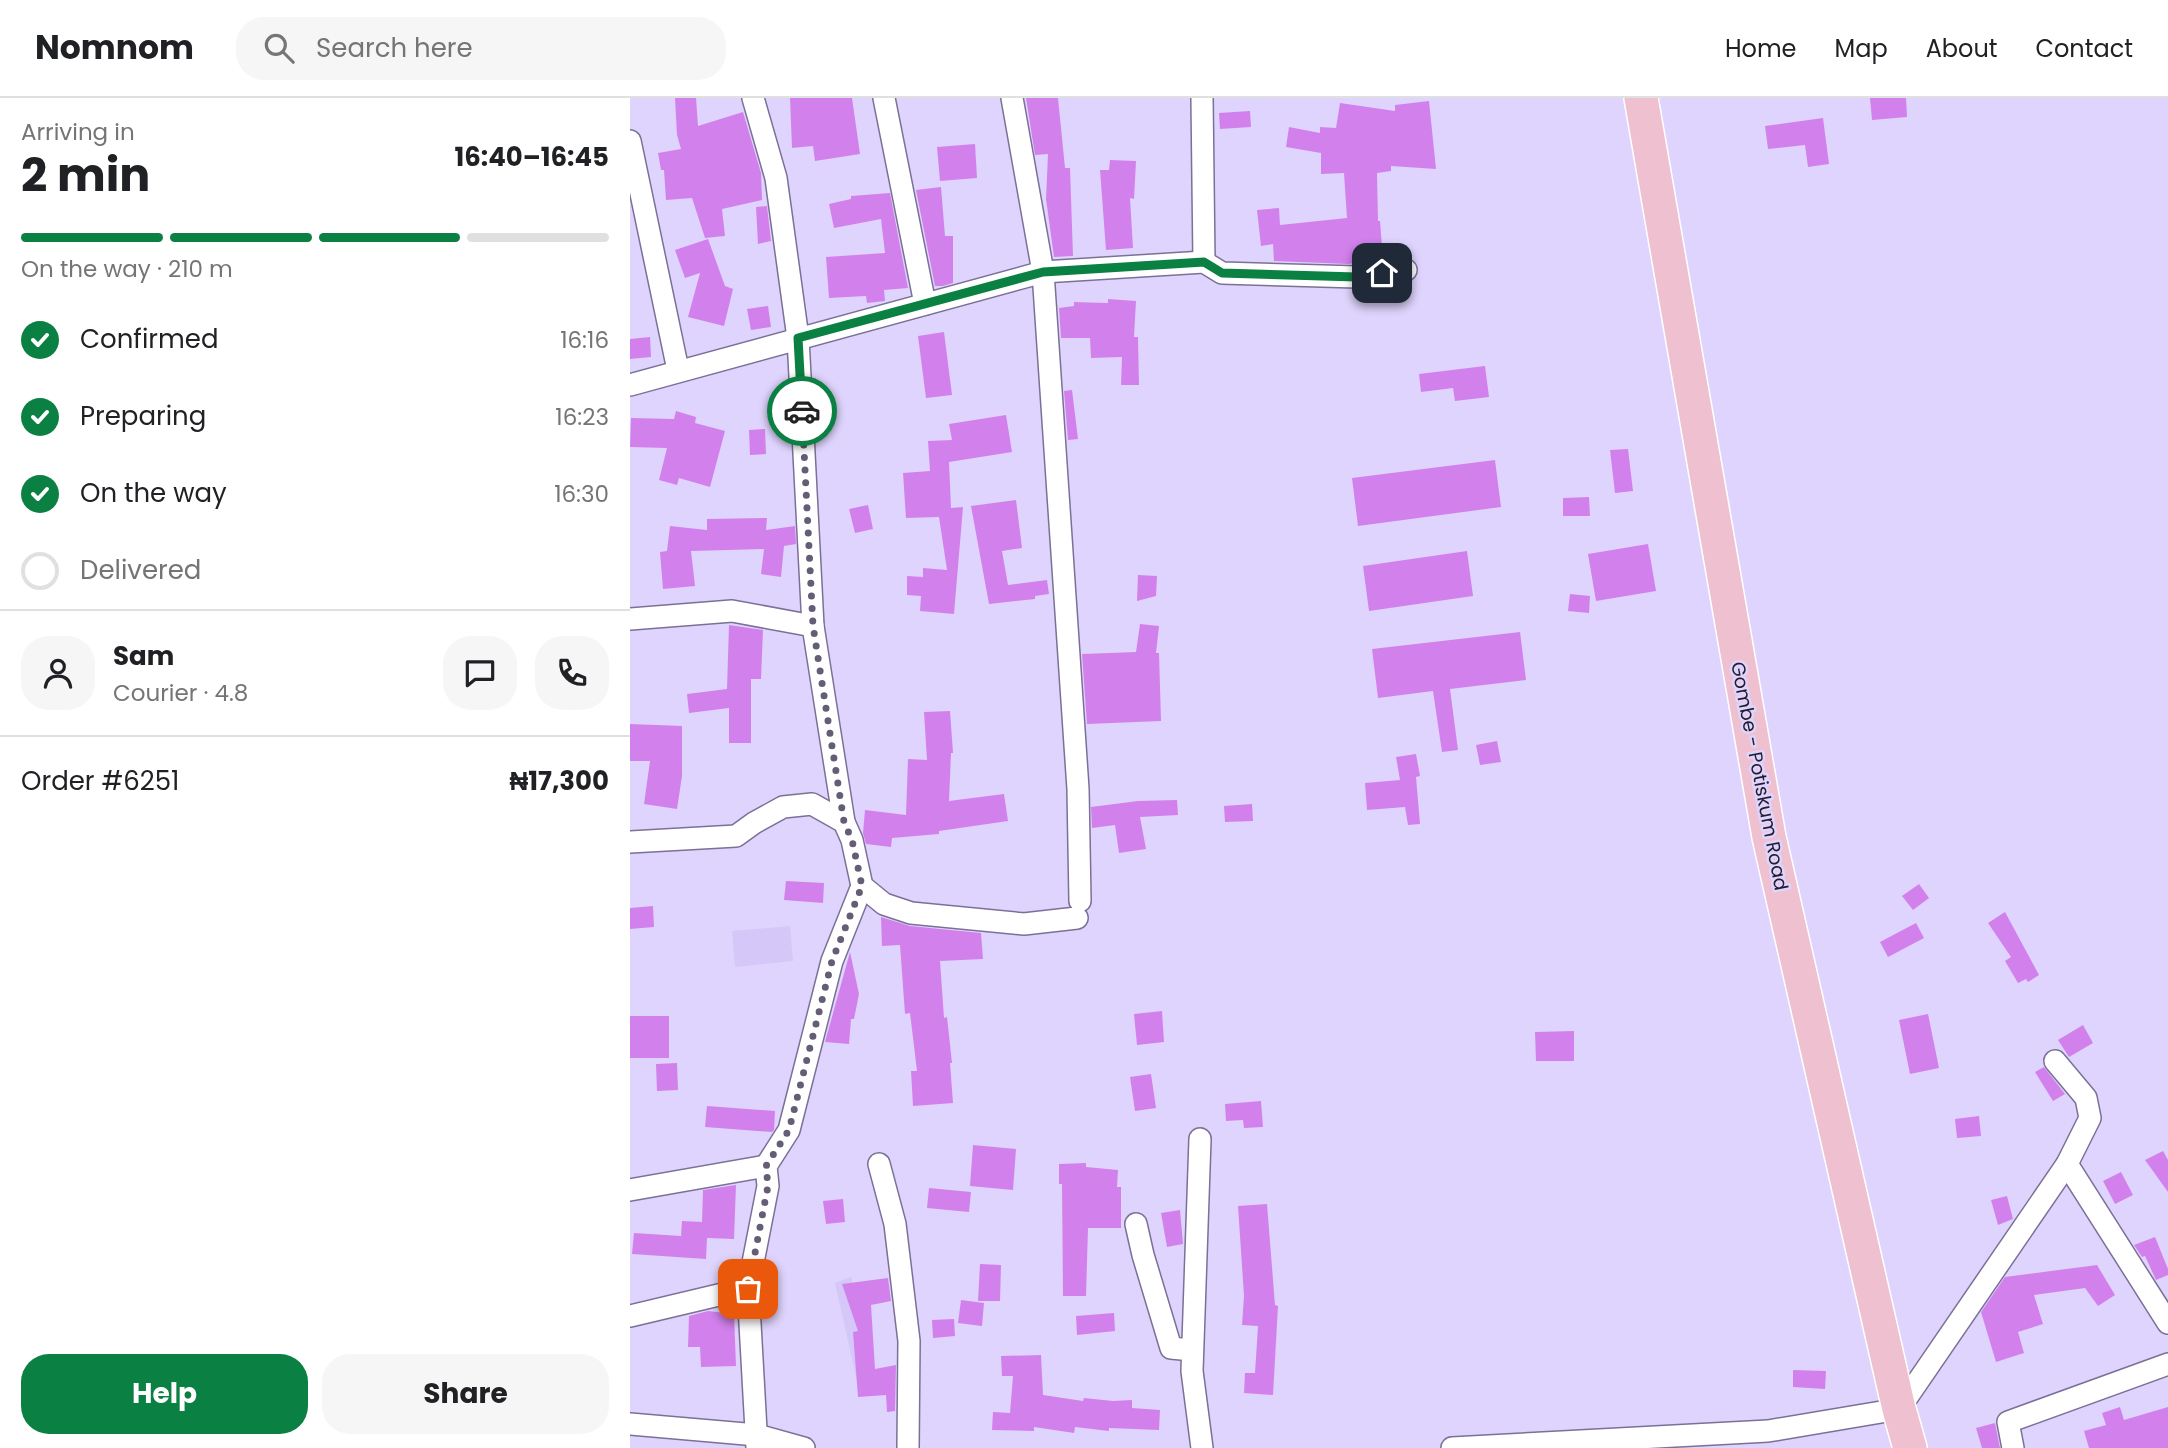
<!DOCTYPE html>
<html lang="en">
<head>
<meta charset="utf-8">
<style>
  body { margin:0; font-family:Poppins,sans-serif; background:#f6f6f6; color:#202124; height:100vh; display:flex; flex-direction:column; font-size:26px; white-space:nowrap }
  * { box-sizing:border-box; margin:0 }
  p { font-size:23px; color:#757577 }
  .icon { flex:none; width:38px; height:38px; fill:none; stroke:currentColor; stroke-width:2; stroke-linecap:round; stroke-linejoin:round }
  .map { position:relative; flex:1; overflow:hidden }
  .details { display:flex; flex-direction:column; background:#fff; width:630px }
  .details>* { flex:none }
  .pin { position:absolute; display:grid; place-items:center; width:60px; height:60px; color:#fff; margin:-30px; border-radius:14px; box-shadow:0 4px 10px #0006 }
  .courier { position:absolute; display:grid; place-items:center; width:70px; height:70px; margin:-35px; border:5px solid #0b8043; border-radius:50%; background:#fff; color:#222; box-shadow:0 2px 9px #0007 }
  .overview em { font-style:normal; font-weight:700 }
  .overview div { display:flex; flex-direction:column-reverse }
  .overview { display:flex; align-items:center; justify-content:space-between; height:119px; padding:0 21px }
  h1 { font-size:46px; font-weight:700; line-height:52px }
  .bar { display:grid; grid-template-columns:repeat(4,1fr); gap:10px 7px; align-content:center; height:84px; padding:0 21px }
  .bar i { height:9px; border-radius:5px; background:#e0e0e0 }
  .bar .on { background:#0b8043 }
  .bar p { grid-column:span 4 }
  .line { display:flex; align-items:center; gap:18px; padding:0 21px; border-top:2px solid #e0e0e0 }
  .line div { flex:1 }
  .round { display:grid; place-items:center; flex:none; width:74px; height:74px; border-radius:28px; background:#f6f6f6 }
  ol { padding:0 21px; list-style:none }
  li { display:flex; align-items:center; gap:21px; height:77px }
  li p { margin-inline-start:auto }
  li .icon { padding:7px; border-radius:50%; background:#0b8043; color:#fff; stroke-width:4 }
  li:last-child { color:#757577 }
  li i { width:38px; height:38px; border:4px solid #e0e0e0; border-radius:50% }
  .button { display:flex; gap:14px; margin-top:auto; padding:14px 21px }
  .button a { flex:1; height:80px; border-radius:28px; background:#0b8043; color:#fff; font-size:28px; font-weight:700; line-height:80px; text-align:center }
  .button a+a { background:#f6f6f6; color:#202124 }
  header { display:flex; align-items:center; gap:42px; box-sizing:border-box; height:98px; padding:0 35px; background:#fff; border-bottom:2px solid #e0e0e0 }
  header strong { font-size:33px }
  nav { display:flex; gap:38px; margin-inline-start:auto; font-size:24px }
  .search { width:490px; height:63px; background:#f6f6f6; display:flex; align-items:center; gap:18px; box-sizing:border-box; padding:0 24px; border-radius:28px; color:#757577; font-size:26px }
  main { display:flex; flex:1; min-height:0 }
  .map>svg:first-child { display:block }
</style>
</head>
<body>
<header>
<strong>Nomnom</strong>
<div class="search"><svg class="icon" aria-label="search" viewBox="0 0 24 24"><circle cx="10" cy="10" r="6"/><path d="M15 15l6 6"/></svg>Search here</div>
<nav><a>Home</a><a>Map</a><a>About</a><a>Contact</a></nav>
</header>
<main>
<section class="details">
<div class="overview"><div><h1>2 min</h1><p>Arriving in</p></div><em>16:40–16:45</em></div>
<div class="bar"><i class="on"></i><i class="on"></i><i class="on"></i><i></i><p>On the way · 210 m</p></div>
<ol>
<li><svg class="icon" aria-label="check" viewBox="0 0 24 24"><path d="M5 12l5 5 9-10"/></svg>Confirmed<p>16:16</p></li>
<li><svg class="icon" aria-label="check" viewBox="0 0 24 24"><path d="M5 12l5 5 9-10"/></svg>Preparing<p>16:23</p></li>
<li><svg class="icon" aria-label="check" viewBox="0 0 24 24"><path d="M5 12l5 5 9-10"/></svg>On the way<p>16:30</p></li>
<li><i></i>Delivered</li>
</ol>
<div class="line" style="height:126px"><a class="round"><svg class="icon" aria-label="person" viewBox="0 0 24 24"><circle cx="12" cy="8" r="4"/><path d="M4 21q1-7 8-7t8 7"/></svg></a><div><b>Sam</b><p>Courier · 4.8</p></div><a class="round"><svg class="icon" aria-label="chat" viewBox="0 0 24 24"><path d="M4 5h16v11H9l-5 4z"/></svg></a><a class="round"><svg class="icon" aria-label="phone" viewBox="0 0 24 24"><path d="M5 4h4l2 5-3 2q2 4 5 5l2-3 5 2v4C11 20 4 13 5 4z"/></svg></a></div>
<div class="line" style="height:91px"><div>Order #6251</div><b>₦17,300</b></div>
<div class="button"><a>Help</a><a>Share</a></div>
</section>
<div class="map">
<svg width="1538" height="1350" viewBox="0 0 1538 1350">
  <rect width="100%" height="100%" fill="#dfd4fd"/>
  <g fill="#d5c8f9">
    <polygon points="160,828 163,863 105,869 102,833"/>
    <polygon points="221,1179 244,1291 229,1292 205,1185"/>
  </g>
  <g fill="#d281ec">
    <polygon points="45,0 66,0 68,28 113,14 131,75 132,102 92,111 95,138 75,140 62,100 36,102 34,72 31,72 28,55 51,51 47,37"/>
    <polygon points="160,0 222,0 230,56 185,63 183,48 162,50"/>
    <polygon points="396,0 428,0 435,70 440,70 443,158 424,159 416,101 418,56 405,57"/>
    <polygon points="1240,0 1276,0 1277,19 1242,22"/>
    <polygon points="799,3 806,71 761,68 761,73 747,75 748,123 750,123 753,162 718,166 644,163 643,146 631,148 627,112 649,110 650,127 717,120 714,75 691,76 691,55 656,49 659,29 690,35 690,29 706,30 710,5 765,13 765,7"/>
    <polygon points="620,13 621,29 590,31 589,15"/>
    <polygon points="1193,20 1199,66 1178,69 1175,47 1138,51 1135,28"/>
    <polygon points="345,46 347,80 310,83 307,49"/>
    <polygon points="480,62 506,63 504,101 500,100 503,150 476,152 470,72 479,72"/>
    <polygon points="311,89 315,138 323,138 323,185 313,188 305,188 286,92"/>
    <polygon points="260,95 278,190 254,192 255,203 237,205 236,198 199,200 196,159 255,155 251,121 204,130 199,106 221,101 221,98"/>
    <polygon points="137,108 141,143 128,146 126,109"/>
    <polygon points="78,141 95,188 103,191 94,228 58,219 70,175 55,180 45,152"/>
    <polygon points="478,201 506,203 504,239 508,239 509,287 491,287 492,259 461,260 460,240 431,240 429,210 444,208 444,204 478,205"/>
    <polygon points="138,208 141,229 121,232 117,211"/>
    <polygon points="314,234 322,297 296,300 288,238"/>
    <polygon points="20,239 21,259 0,261 0,241"/>
    <polygon points="855,268 859,299 825,303 823,290 791,294 789,276"/>
    <polygon points="442,292 448,341 438,342 434,293"/>
    <polygon points="46,313 66,319 65,325 95,333 80,389 49,380 47,387 29,382 37,350 0,349 1,320 44,321"/>
    <polygon points="376,317 382,354 319,364 321,410 333,409 324,516 290,513 291,498 277,497 277,478 293,479 293,470 317,472 309,419 276,420 273,375 300,373 298,343 322,342 319,326"/>
    <polygon points="135,331 136,356 120,357 119,332"/>
    <polygon points="998,351 1003,393 985,395 980,352"/>
    <polygon points="865,362 871,409 728,428 722,380"/>
    <polygon points="959,399 960,418 933,418 933,400"/>
    <polygon points="386,402 392,450 372,453 378,487 417,482 419,496 405,498 405,501 359,506 341,408"/>
    <polygon points="238,407 243,431 225,435 219,411"/>
    <polygon points="137,420 136,432 165,428 166,446 154,448 151,479 131,476 134,451 61,453 65,488 33,491 30,454 37,453 40,428 77,432 77,421"/>
    <polygon points="1018,446 1026,493 966,503 958,456"/>
    <polygon points="837,453 843,498 739,513 733,468"/>
    <polygon points="508,477 527,478 526,498 507,503"/>
    <polygon points="940,496 960,498 959,515 938,513"/>
    <polygon points="510,526 529,528 526,555 529,555 531,623 457,626 452,556 506,554"/>
    <polygon points="99,527 133,532 131,581 121,581 121,645 99,645 99,610 59,615 57,596 97,591"/>
    <polygon points="890,534 896,582 820,591 828,652 812,654 803,593 748,600 742,551"/>
    <polygon points="320,613 323,655 321,655 319,703 374,696 378,723 309,733 309,736 262,740 261,749 236,746 233,735 235,712 276,717 278,661 297,662 294,614"/>
    <polygon points="0,626 52,628 52,678 47,711 14,706 20,663 0,663"/>
    <polygon points="867,643 871,664 850,667 846,647"/>
    <polygon points="786,656 790,678 786,679 790,726 778,727 775,709 737,712 735,685 770,682 766,659"/>
    <polygon points="547,702 548,717 510,719 516,751 489,755 485,727 462,730 461,709 508,703"/>
    <polygon points="622,706 623,723 595,724 594,708"/>
    <polygon points="156,783 194,785 193,805 154,802"/>
    <polygon points="1289,786 1299,800 1283,812 1272,798"/>
    <polygon points="23,808 24,829 0,831 0,810"/>
    <polygon points="1375,814 1409,877 1398,884 1396,881 1388,885 1375,863 1381,859 1358,825"/>
    <polygon points="251,819 280,828 351,835 353,861 310,863 314,920 317,919 322,965 320,965 323,1005 283,1008 281,973 287,973 280,915 275,916 270,847 252,848"/>
    <polygon points="1286,825 1294,840 1258,859 1250,844"/>
    <polygon points="220,854 229,896 224,921 221,921 219,946 195,944"/>
    <polygon points="532,913 534,944 507,947 504,916"/>
    <polygon points="1298,916 1309,970 1280,976 1269,922"/>
    <rect x="0" y="918" width="39" height="42"/>
    <polygon points="1453,927 1463,945 1439,959 1428,942"/>
    <polygon points="944,933 944,963 906,963 905,934"/>
    <polygon points="47,965 48,992 27,993 26,966"/>
    <polygon points="1414,969 1435,996 1423,1003 1405,974"/>
    <polygon points="521,976 526,1010 505,1013 500,979"/>
    <polygon points="631,1003 633,1029 614,1030 613,1022 596,1023 595,1006"/>
    <polygon points="77,1008 145,1013 144,1032 142,1034 75,1029"/>
    <polygon points="1349,1018 1351,1038 1327,1040 1325,1021"/>
    <polygon points="343,1047 386,1051 383,1092 340,1088"/>
    <polygon points="1533,1053 1538,1062 1538,1094 1515,1062"/>
    <polygon points="456,1065 456,1069 488,1072 487,1089 491,1089 491,1130 458,1130 456,1198 433,1198 432,1086 429,1086 429,1066"/>
    <polygon points="1491,1074 1503,1097 1485,1106 1473,1083"/>
    <polygon points="106,1087 104,1141 77,1140 76,1161 2,1156 4,1135 51,1138 52,1123 72,1124 73,1092"/>
    <polygon points="299,1090 341,1094 339,1114 297,1110"/>
    <polygon points="1377,1098 1383,1121 1368,1127 1361,1102"/>
    <polygon points="213,1101 215,1124 196,1126 193,1103"/>
    <polygon points="637,1106 645,1207 648,1208 643,1297 614,1295 615,1275 625,1275 628,1228 612,1227 614,1198 608,1108"/>
    <polygon points="550,1112 553,1146 537,1149 531,1115"/>
    <polygon points="1525,1139 1538,1171 1538,1177 1526,1182 1515,1158 1512,1159 1504,1147"/>
    <polygon points="350,1166 371,1167 370,1203 348,1203"/>
    <polygon points="1467,1167 1485,1197 1468,1208 1455,1190 1404,1197 1413,1226 1388,1234 1394,1255 1366,1264 1351,1214 1375,1179"/>
    <polygon points="258,1180 261,1203 241,1207 245,1271 266,1267 265,1313 257,1314 256,1297 228,1299 223,1234 228,1233 212,1186"/>
    <polygon points="331,1202 354,1205 352,1228 328,1225"/>
    <polygon points="78,1213 104,1216 106,1268 71,1269 70,1249 58,1249 59,1218"/>
    <polygon points="484,1215 485,1233 447,1237 446,1218"/>
    <polygon points="324,1221 325,1238 303,1240 302,1222"/>
    <polygon points="411,1257 413,1297 453,1303 454,1300 483,1303 502,1302 502,1310 530,1312 529,1332 479,1330 479,1333 445,1329 444,1335 404,1329 404,1333 362,1332 363,1314 380,1315 383,1278 372,1278 371,1258"/>
    <polygon points="1163,1272 1196,1273 1195,1291 1163,1289"/>
    <polygon points="1490,1309 1494,1322 1538,1309 1538,1350 1459,1350 1454,1333 1476,1327 1472,1315"/>
    <polygon points="1365,1325 1370,1350 1352,1350 1346,1330"/>
  </g>
  <g fill="none" stroke-linecap="round" stroke-linejoin="round">
    <g stroke="#7b7096" stroke-width="24">
      <g id="street">
        <polyline points="123,0 146,80 168,240 183,528 214,724"/>
        <polyline points="254,0 295,206"/>
        <polyline points="382,0 413,174 448,691 450,803"/>
        <polyline points="572,0 574,164"/>
        <polyline points="0,43 48,272"/>
        <polyline points="0,287 413,174 574,164 592,175 727,179 776,172"/>
        <polyline points="0,521 102,513 183,528"/>
        <polyline points="0,744 106,738 124,725 153,709 182,706 214,724 222,742 232,788 254,806 281,815 394,826 447,820"/>
        <polyline points="570,1041 562,1273 572,1350"/>
        <polyline points="249,1066 265,1126 279,1243 278,1350"/>
        <polyline points="1437,1066 1538,1225"/>
        <polyline points="0,1092 136,1068"/>
        <polyline points="506,1126 513,1157 541,1250 562,1252"/>
        <polyline points="0,1218 118,1190"/>
        <polyline points="0,1326 127,1337 174,1350"/>
        <polyline points="127,1350 118,1190 138,1088 136,1068 159,1032 202,863 232,788"/>
        <polyline points="822,1350 1138,1333 1269,1311 1437,1066 1460,1020 1456,1000 1425,963"/>
        <polyline points="1383,1350 1378,1324 1538,1266"/>
      </g>
    </g>
    <g stroke="#fff" stroke-width="36">
      <polyline id="primary" points="1011,0 1139,739 1269,1311 1280,1350"/>
    </g>
    <use href="#street" stroke="#fff" stroke-width="21"/>
    <use href="#primary" stroke="#efc0d0" stroke-width="33"/>
  </g>
  <g fill="none" stroke-linecap="round" stroke-linejoin="round">
    <polyline stroke="#645d75" stroke-width="7" stroke-dasharray="0 12.6" points="118,1191 138,1088 136,1068 159,1032 202,863 232,788 222,742 214,724 183,528 172,313"/>
    <polyline stroke="#0b8043" stroke-width="9" points="172,313 168,240 413,174 574,164 592,175 727,179 752,175"/>
  </g>
  <g text-anchor="middle" stroke-width="5" stroke-linejoin="round" paint-order="stroke">
    <g font-size="19" fill="#211d2c" stroke="#dfd4fd">
      <text transform="translate(1130 678) rotate(79)" y="7">Gombe - Potiskum Road</text>
    </g>
  </g>
</svg>
<div class="pin" style="left:118px;top:1191px;background:#ea580c"><svg class="icon" aria-label="bag" viewBox="0 0 24 24"><path d="M5 8h14l-1 12H6zM9 8a3 3 0 0 1 6 0"/></svg></div>
<div class="pin" style="left:752px;top:175px;background:#1f2937"><svg class="icon" aria-label="home" viewBox="0 0 24 24"><path d="M3 11l9-7 9 7M6 9v11h12V9"/></svg></div>
<div class="courier" style="left:172px;top:313px"><svg class="icon" aria-label="car" viewBox="0 0 24 24"><path d="M5 17H2v-5l4-1 3-4h7l3 4 3 1v5h-3M9 17h6M6 11h13"/><circle cx="7" cy="17" r="2"/><circle cx="17" cy="17" r="2"/></svg></div>
</div>
</main>
</body>
</html>
